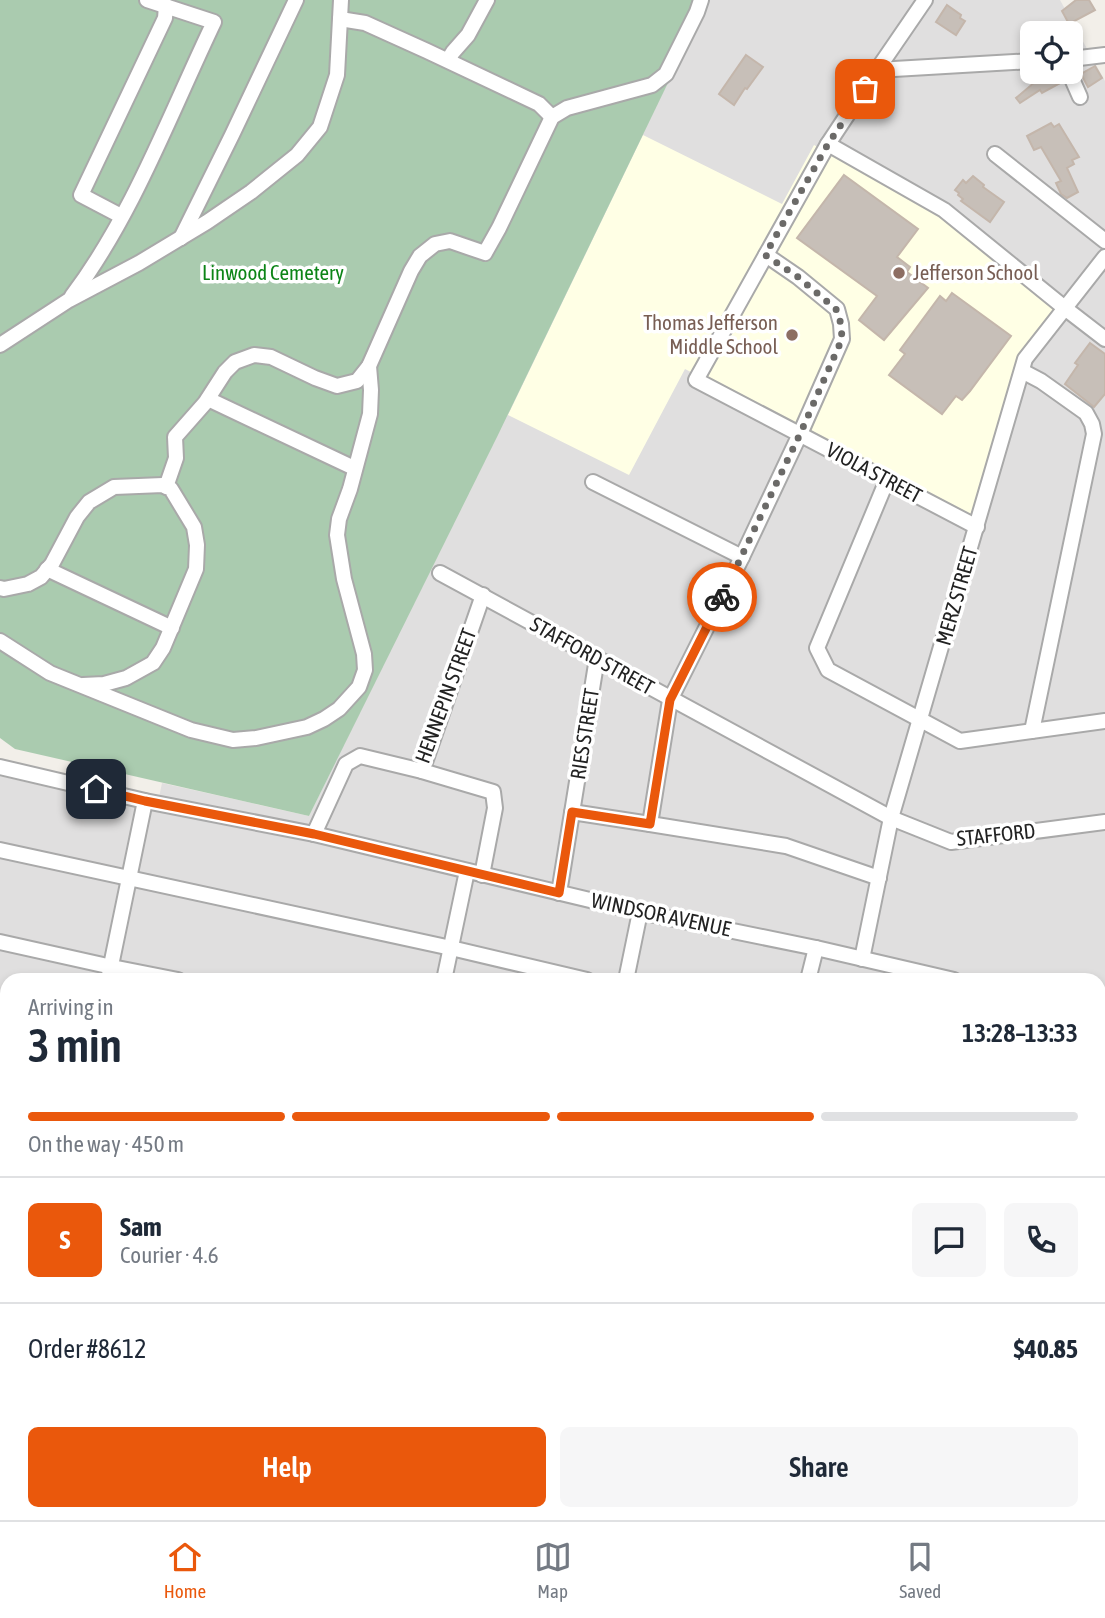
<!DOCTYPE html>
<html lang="en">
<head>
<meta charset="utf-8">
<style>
  body { margin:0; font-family:"Asap Condensed",sans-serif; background:#f6f6f7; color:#1f2937; height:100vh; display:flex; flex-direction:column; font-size:26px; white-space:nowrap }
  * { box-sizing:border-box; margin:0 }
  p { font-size:23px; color:#747a83 }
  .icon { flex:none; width:38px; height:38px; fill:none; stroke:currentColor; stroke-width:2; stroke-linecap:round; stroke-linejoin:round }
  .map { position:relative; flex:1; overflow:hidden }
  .sheet { position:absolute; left:0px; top:973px; width:1106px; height:548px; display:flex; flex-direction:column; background:#fff; border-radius:21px 21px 0 0; box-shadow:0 4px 10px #0003 }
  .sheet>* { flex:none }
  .buttons { position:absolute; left:1020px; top:21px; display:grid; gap:14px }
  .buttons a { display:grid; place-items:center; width:63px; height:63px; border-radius:10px; background:#fff; box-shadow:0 4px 10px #0003; font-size:35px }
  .pin { position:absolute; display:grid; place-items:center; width:60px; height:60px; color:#fff; margin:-30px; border-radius:14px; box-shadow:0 4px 10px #0006 }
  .courier { position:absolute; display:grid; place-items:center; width:70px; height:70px; margin:-35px; border:5px solid #ea580c; border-radius:50%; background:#fff; color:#222; box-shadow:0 2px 9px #0007 }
  .summary em { font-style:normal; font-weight:600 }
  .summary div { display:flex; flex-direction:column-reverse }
  .summary { display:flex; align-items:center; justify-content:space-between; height:119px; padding:0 28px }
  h1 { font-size:46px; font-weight:600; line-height:52px }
  .bar { display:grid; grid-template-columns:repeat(4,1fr); gap:10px 7px; align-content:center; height:84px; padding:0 28px }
  .bar i { height:9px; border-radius:5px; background:#e0e1e3 }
  .bar .active { background:#ea580c }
  .bar p { grid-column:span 4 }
  .line { display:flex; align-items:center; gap:18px; padding:0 28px; border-top:2px solid #e0e1e3 }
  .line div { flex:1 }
  .round { display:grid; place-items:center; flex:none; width:74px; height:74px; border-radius:10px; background:#f6f6f7 }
  .primary-button { display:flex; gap:14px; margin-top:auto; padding:14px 28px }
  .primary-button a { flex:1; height:80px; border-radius:10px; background:#ea580c; color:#fff; font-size:28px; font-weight:600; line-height:80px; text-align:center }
  .primary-button a+a { background:#f6f6f7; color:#1f2937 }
  .menu { display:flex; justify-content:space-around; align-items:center; height:98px; border-top:2px solid #e0e1e3; background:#fff; font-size:19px; color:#747a83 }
  .menu a { display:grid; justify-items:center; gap:4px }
  .menu .active { color:#ea580c }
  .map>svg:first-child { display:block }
</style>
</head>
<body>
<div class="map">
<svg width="1105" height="1520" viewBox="0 0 1105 1520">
  <rect width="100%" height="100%" fill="#f2efe9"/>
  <g fill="#e0dfdf" fill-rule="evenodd">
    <path d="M708 0H1060L1105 81V1358H1099V980H7V1414L0 1415V776L156 812 162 783 309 816ZM1032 33H1071V72H1032Z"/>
    <polygon points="343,1514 905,1514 905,1520 344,1520"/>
  </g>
  <polygon fill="#ebdbe8" points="7,1414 7,1514 343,1514 343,1520 0,1520 0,1415"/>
  <polygon fill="#ffffe5" points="643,135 782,204 814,145 941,216 1057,311 1018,359 974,518 685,369 629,475 508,415"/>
  <polygon fill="#aacbaf" points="0,0 708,0 497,437 309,816 15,749 0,738"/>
  <polygon fill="#c8facc" points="1099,1452 1105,1453 1105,1520 905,1520 905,1514 1099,1514"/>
  <g fill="#c7bfb8" stroke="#c4b6ab" stroke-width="2">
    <polygon points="1076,0 1089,0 1095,10 1069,24 1062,11"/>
    <polygon points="947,5 961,15 960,18 965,21 956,35 936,22"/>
    <polygon points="746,55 763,67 747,89 745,88 734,105 719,94"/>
    <polygon points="1095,66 1102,78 1088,87 1081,74"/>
    <polygon points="1054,72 1057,72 1062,82 1042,93 1040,90 1020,103 1016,98 1042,76 1043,78"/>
    <polygon points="1051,123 1054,127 1059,124 1079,157 1072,160 1074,164 1067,168 1078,192 1067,198 1061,194 1056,183 1061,181 1041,147 1034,150 1027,136"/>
    <polygon points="844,175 918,229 897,257 910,267 907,272 928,288 884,340 859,320 877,296 797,238"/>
    <polygon points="973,176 984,185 983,187 1004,202 990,222 961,201 963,199 958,195 959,193 955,190 963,180 966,183"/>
    <polygon points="952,293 1011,336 970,391 962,400 956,396 942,414 889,375 905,354 900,350 940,296 946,301"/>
    <polygon points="1090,343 1105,354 1105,394 1094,407 1065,384 1078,365 1075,363"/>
  </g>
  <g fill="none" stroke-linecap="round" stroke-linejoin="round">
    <g stroke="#a9a9a9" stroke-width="18">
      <g id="minor">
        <polyline points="340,19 365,23 427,51 539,104 552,117"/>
        <polyline points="1071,59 1105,55"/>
        <polyline points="448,60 453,52 468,35 487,0"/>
        <polyline points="877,70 925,0"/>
        <polyline points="1069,72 1080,97"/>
        <polyline points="828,144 944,210 1066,309 1105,339"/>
        <polyline points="995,154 1105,241"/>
        <polyline points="121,216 81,195 165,18 166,6"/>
        <polyline points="181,238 232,135 296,0"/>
        <polyline points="766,255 798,277 837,309 841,324 842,339 800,434 742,557 670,700 650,824 786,846 879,878"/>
        <path d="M72 296C133 215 170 114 214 22L147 0"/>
        <polyline points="0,345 69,300 139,263 207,222 251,192 297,155 320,127 337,75 341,0"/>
        <polyline points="1022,371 1041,381 1086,413 1092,424 1094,434 1032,731"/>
        <polyline points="208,399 354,468"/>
        <polyline points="887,480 817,648 828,670 960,741 1105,721"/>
        <polyline points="593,482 742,557"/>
        <polyline points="166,487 176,458 175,437 205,403 225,372 235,362 254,355 271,357 315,378 337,386 357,381 369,366 411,271 420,256 435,244 450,241 485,253 499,228 552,117 567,108 652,85 666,74 697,12 701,0"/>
        <polyline points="977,527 696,380 828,144 877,70 1032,61"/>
        <polyline points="47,569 172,628"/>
        <polyline points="440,573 891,818 951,842 1105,822"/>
        <polyline points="0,588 4,589 28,584 41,577 52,564 77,517 89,502 114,487 163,485 171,489 194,527 197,545 196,569 163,648 153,663 126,678 104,684 83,685"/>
        <polyline points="0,641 50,673 191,730 233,740 256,738 307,727 324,719 339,709 359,687 365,670 364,654 344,579 337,535 339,519 350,489 370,414 371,390 369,366"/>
        <polyline points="0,767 145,801 314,834 640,912 816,948 954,980"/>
        <polyline points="422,771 493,792 495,808 482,875"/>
        <polyline points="572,812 650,824"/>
        <polyline points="314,834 346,764 360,756 422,771 483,595"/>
        <polyline points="0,850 451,948 587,980"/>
        <polyline points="559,893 597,658"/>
        <polyline points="0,942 112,967 178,980"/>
        <polyline points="862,959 891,818 1025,359 1105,257"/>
        <polyline points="108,980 145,801"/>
        <polyline points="444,980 467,871"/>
        <polyline points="626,980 640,912"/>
        <polyline points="808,980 816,948"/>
        <polyline points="1099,1009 1105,1010"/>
        <polyline points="0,1023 7,1025"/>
        <polyline points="1099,1096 1105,1098"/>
        <polyline points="1099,1176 1105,1177"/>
        <polyline points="1099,1260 1105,1260"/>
        <polyline points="0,1328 7,1327"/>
        <polyline points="1099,1366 1105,1366"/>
        <polyline points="1099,1386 1105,1386"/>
        <polyline points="1099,1420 1105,1420"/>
        <polyline points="0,1480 7,1479"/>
        <polyline points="347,1514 348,1520"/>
        <polyline points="898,1514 898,1520"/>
      </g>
    </g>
    <use href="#minor" stroke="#fff" stroke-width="14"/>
  </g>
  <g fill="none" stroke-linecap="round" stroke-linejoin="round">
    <polyline stroke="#6b6a68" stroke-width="7" stroke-dasharray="0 12.6" points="722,597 800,434 842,339 841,324 836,309 798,277 765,255 828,144 865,89"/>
    <polyline stroke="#ea580c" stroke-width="9" points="96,789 145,801 314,834 559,893 572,812 650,824 670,700 722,597"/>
  </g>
  <g fill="#8d6e63" stroke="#fff" stroke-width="2.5">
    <circle cx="899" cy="273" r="7"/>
    <circle cx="792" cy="335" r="7"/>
  </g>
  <g text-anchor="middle" stroke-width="7" stroke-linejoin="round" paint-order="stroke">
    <g font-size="21" fill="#0c8416" stroke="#fff">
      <text x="273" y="280">Linwood Cemetery</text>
    </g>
    <g font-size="21" fill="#785e54" stroke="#fff" text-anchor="start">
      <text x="913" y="280">Jefferson School</text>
      <text x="778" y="330" text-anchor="end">Thomas Jefferson<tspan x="778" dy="24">Middle School</tspan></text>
    </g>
    <g font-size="21" fill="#222" stroke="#fff">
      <text transform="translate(874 473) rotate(28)" y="7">VIOLA STREET</text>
      <text transform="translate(957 596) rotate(-74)" y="7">MERZ STREET</text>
      <text transform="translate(592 656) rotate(29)" y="7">STAFFORD STREET</text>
      <text transform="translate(446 696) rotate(-70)" y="7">HENNEPIN STREET</text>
      <text transform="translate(585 734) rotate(-81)" y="7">RIES STREET</text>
      <text transform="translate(996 835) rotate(-6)" y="7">STAFFORD</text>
      <text transform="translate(661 915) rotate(12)" y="7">WINDSOR AVENUE</text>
    </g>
  </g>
</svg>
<div class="buttons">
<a><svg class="icon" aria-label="locate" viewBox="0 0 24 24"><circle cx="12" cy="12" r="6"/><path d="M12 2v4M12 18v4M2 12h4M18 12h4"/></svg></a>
</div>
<div class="pin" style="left:865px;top:89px;background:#ea580c"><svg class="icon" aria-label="bag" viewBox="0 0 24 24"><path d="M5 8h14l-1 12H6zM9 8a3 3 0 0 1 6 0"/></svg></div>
<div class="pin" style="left:96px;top:789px;background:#1f2937"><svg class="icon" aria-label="home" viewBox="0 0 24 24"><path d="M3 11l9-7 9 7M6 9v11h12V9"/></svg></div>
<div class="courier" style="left:722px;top:597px"><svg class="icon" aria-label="bike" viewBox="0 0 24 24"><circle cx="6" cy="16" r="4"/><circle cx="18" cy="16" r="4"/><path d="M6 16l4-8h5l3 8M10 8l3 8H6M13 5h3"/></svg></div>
<section class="sheet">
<div class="summary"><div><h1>3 min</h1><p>Arriving in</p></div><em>13:28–13:33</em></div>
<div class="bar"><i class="active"></i><i class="active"></i><i class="active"></i><i></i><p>On the way · 450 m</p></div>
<div class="line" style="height:126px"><b class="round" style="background:#ea580c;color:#fff">S</b><div><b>Sam</b><p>Courier · 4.6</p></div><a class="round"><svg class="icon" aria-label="chat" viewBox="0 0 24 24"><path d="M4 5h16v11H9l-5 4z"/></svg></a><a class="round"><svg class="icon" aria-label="phone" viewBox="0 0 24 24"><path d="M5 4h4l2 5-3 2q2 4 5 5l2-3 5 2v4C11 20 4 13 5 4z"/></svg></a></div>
<div class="line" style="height:91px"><div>Order #8612</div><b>$40.85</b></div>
<div class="primary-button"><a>Help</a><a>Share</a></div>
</section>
</div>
<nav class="menu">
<a class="active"><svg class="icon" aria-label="home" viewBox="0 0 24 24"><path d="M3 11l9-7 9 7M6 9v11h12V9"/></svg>Home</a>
<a><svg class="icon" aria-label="map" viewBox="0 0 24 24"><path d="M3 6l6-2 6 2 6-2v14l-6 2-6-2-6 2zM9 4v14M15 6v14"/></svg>Map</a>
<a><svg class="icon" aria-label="saved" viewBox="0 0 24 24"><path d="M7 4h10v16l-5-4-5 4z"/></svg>Saved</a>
</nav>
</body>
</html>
